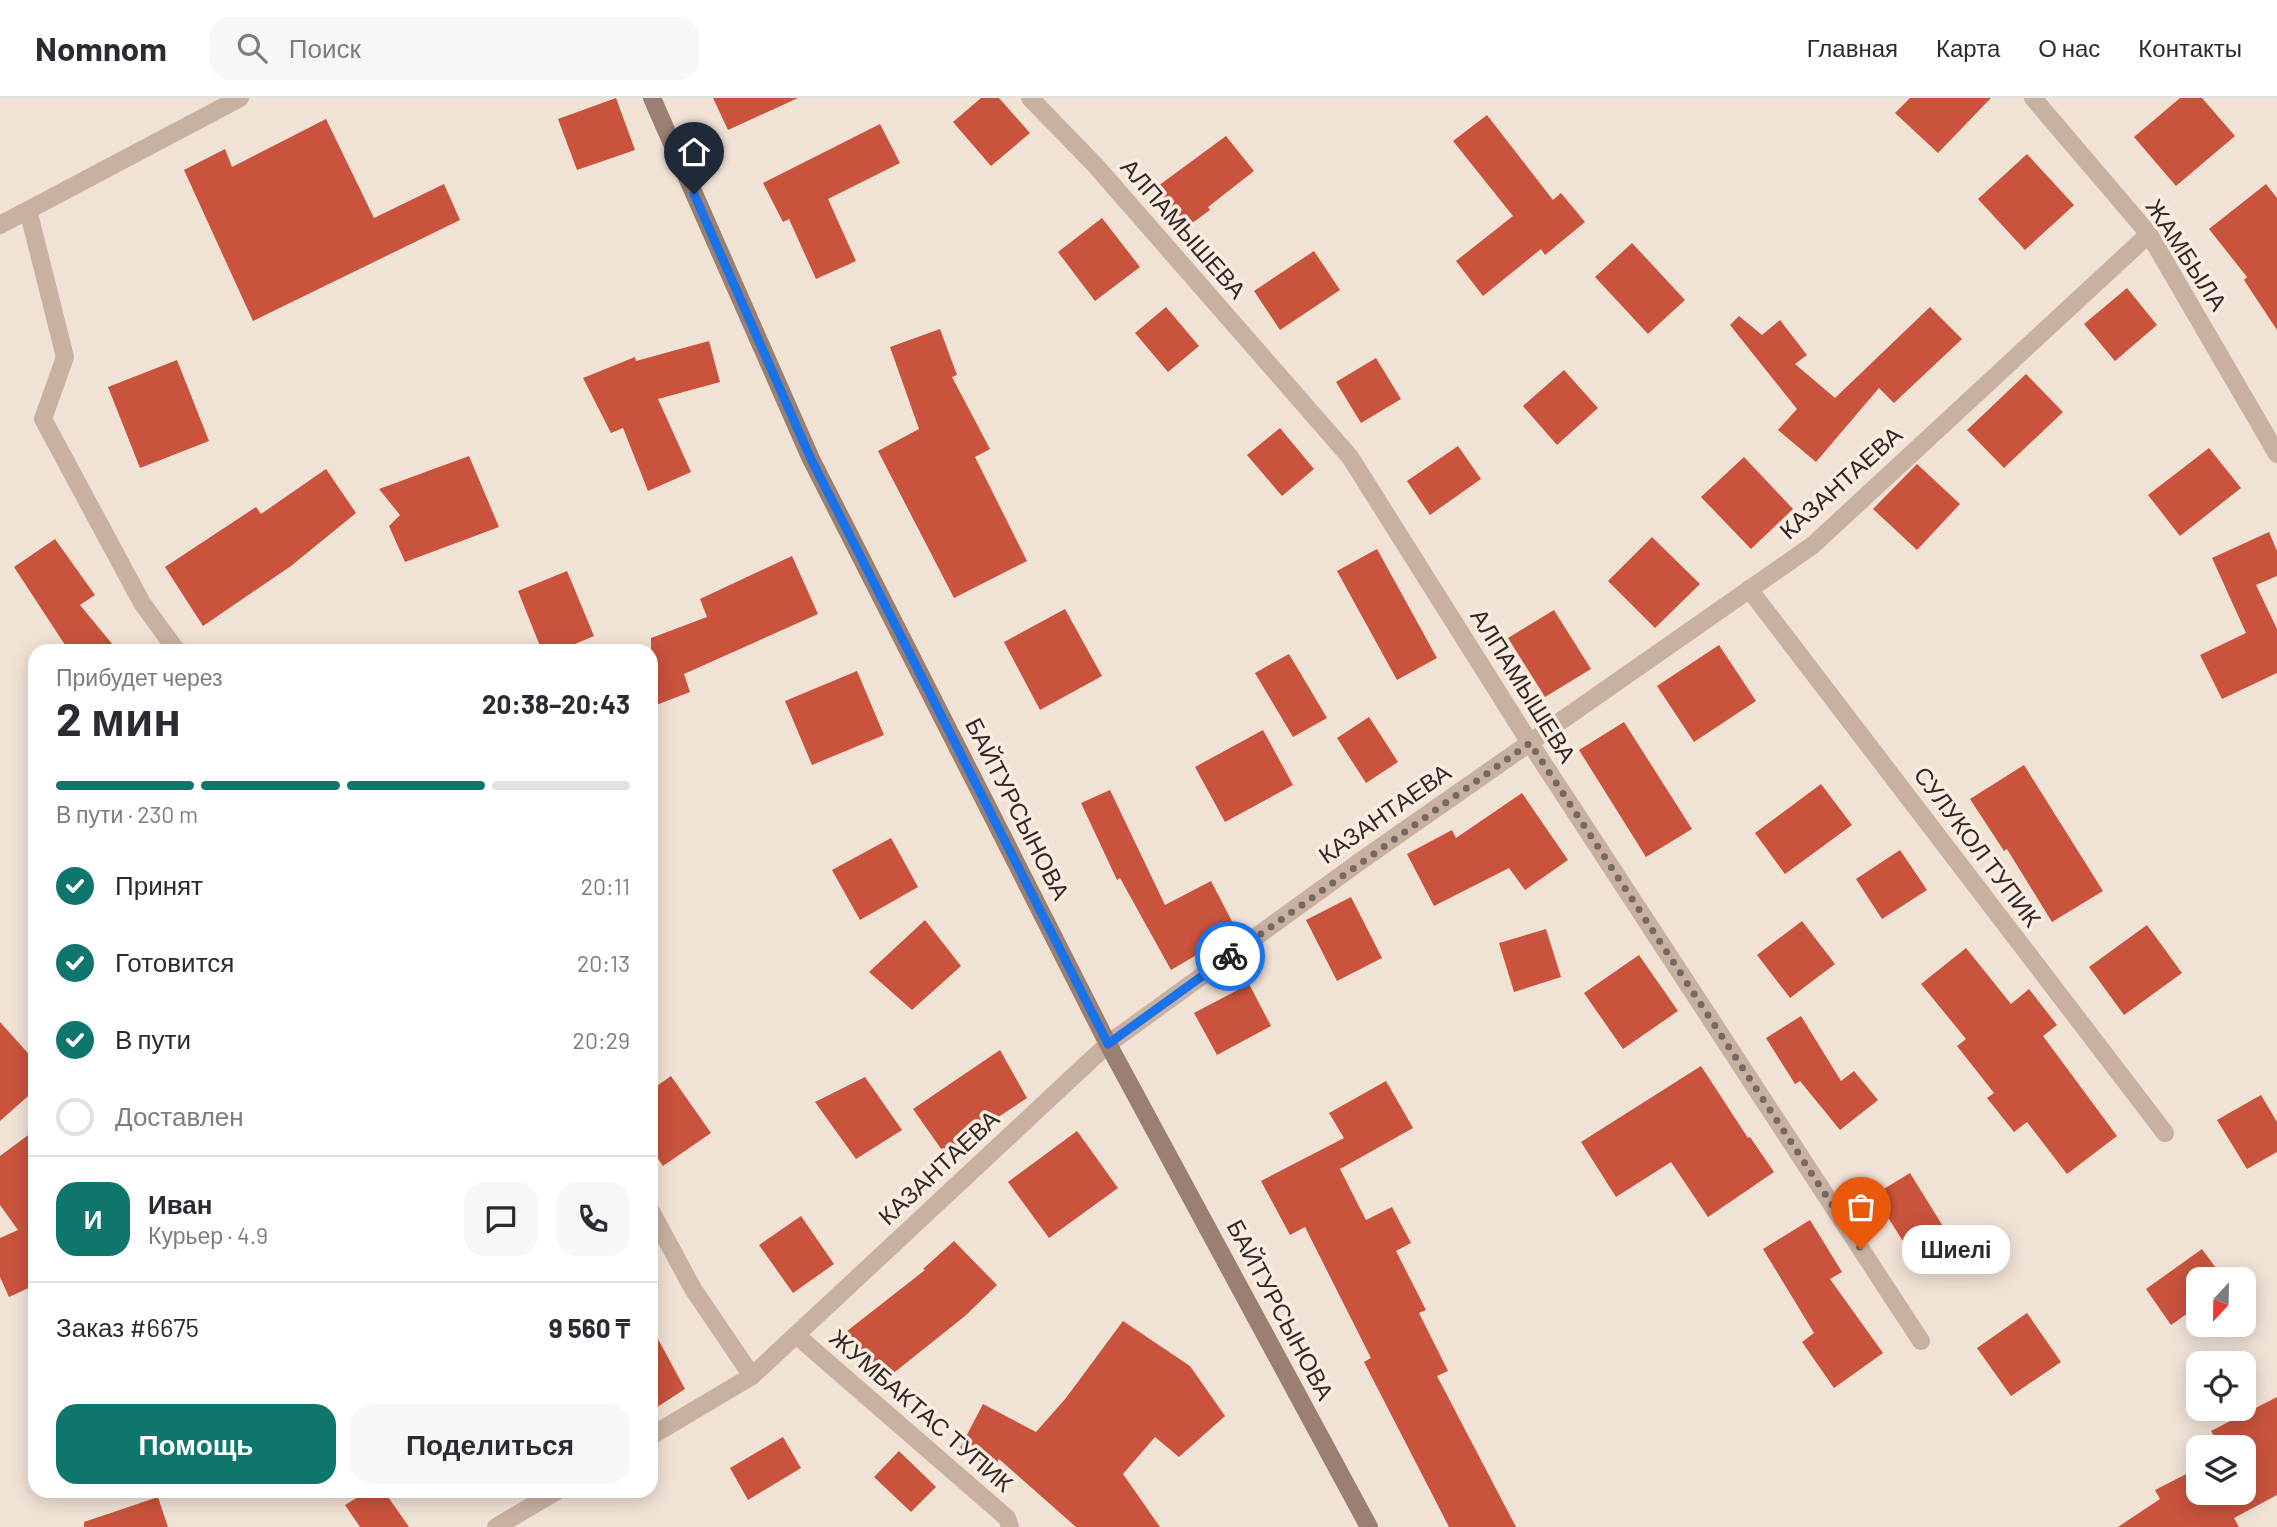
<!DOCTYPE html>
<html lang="ru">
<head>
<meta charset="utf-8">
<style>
  body { margin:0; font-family:Barlow,sans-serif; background:#f7f7f7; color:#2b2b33; height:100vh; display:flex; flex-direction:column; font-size:26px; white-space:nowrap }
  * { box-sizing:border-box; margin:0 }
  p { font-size:23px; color:#7c7c81 }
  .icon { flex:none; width:38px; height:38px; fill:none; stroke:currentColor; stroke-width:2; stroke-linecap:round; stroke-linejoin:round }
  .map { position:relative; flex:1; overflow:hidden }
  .sheet { position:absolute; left:28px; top:546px; width:630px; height:854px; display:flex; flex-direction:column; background:#fff; border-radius:21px; box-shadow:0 4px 18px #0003 }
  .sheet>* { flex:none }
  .needle { width:46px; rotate:202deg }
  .buttons { position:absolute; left:2186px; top:1169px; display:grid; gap:14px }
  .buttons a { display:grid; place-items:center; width:70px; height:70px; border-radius:14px; background:#fff; box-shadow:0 4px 18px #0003; font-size:35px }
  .pin { position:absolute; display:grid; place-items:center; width:60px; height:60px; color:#fff; margin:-72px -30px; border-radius:50% 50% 50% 0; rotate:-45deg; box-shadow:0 0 7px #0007 }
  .pin .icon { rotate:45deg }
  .courier { position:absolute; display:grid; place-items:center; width:70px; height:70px; margin:-35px; border:5px solid #1a73e8; border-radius:50%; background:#fff; color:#222; box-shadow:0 2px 9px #0007 }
  .bubble { position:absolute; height:49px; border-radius:21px; background:#fff; box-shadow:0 4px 18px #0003; font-size:23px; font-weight:700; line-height:49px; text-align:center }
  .headline em { font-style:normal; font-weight:700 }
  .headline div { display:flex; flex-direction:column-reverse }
  .headline { display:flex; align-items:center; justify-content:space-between; height:119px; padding:0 28px }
  h1 { font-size:46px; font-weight:700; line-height:52px }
  .bar { display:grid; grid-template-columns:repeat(4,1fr); gap:10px 7px; align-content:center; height:84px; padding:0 28px }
  .bar i { height:9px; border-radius:5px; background:#e1e1e2 }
  .bar .active { background:#0f766e }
  .bar p { grid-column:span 4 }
  .line { display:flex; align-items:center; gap:18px; padding:0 28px; border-top:2px solid #e1e1e2 }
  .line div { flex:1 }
  .round { display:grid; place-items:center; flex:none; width:74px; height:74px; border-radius:21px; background:#f7f7f7 }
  ol { padding:0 28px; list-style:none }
  li { display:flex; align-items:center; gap:21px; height:77px }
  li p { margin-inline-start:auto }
  li .icon { padding:7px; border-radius:50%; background:#0f766e; color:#fff; stroke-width:4 }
  li:last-child { color:#7c7c81 }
  li i { width:38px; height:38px; border:4px solid #e1e1e2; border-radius:50% }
  .button { display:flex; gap:14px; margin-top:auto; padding:14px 28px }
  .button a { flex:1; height:80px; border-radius:21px; background:#0f766e; color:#fff; font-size:28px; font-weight:700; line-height:80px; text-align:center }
  .button a+a { background:#f7f7f7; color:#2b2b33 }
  header { display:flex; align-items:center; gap:42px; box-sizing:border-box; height:98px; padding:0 35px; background:#fff; border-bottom:2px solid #e1e1e2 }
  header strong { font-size:33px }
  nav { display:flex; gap:38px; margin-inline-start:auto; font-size:24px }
  .search { width:490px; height:63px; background:#f7f7f7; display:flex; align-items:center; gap:18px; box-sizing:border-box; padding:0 24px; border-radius:21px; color:#7c7c81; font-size:26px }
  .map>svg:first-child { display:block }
</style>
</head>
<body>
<header>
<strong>Nomnom</strong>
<div class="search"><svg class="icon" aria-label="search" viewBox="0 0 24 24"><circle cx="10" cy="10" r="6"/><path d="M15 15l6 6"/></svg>Поиск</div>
<nav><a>Главная</a><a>Карта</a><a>О нас</a><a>Контакты</a></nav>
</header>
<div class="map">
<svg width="2277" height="1429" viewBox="0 0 2277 1429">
  <rect width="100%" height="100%" fill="#f1e2d6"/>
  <g fill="#c9533c">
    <polygon points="616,0 635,52 577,72 558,21"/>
    <polygon points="713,0 798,0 728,32"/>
    <polygon points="981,0 999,0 1030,35 991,68 953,24"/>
    <polygon points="1910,0 1991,0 1938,55 1895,15"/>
    <polygon points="2180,0 2202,0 2235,38 2176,88 2134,39"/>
    <polygon points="1487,17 1553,102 1561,95 1585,124 1545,157 1541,151 1483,198 1456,163 1513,118 1453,43"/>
    <polygon points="326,21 374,120 444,86 460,122 253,223 184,72 225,51 232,69"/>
    <polygon points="880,26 900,65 828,101 856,163 816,181 789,121 783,124 763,85"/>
    <polygon points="1226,38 1254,73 1208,109 1210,112 1184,131 1154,91"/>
    <polygon points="2027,56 2074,107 2025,152 1978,101"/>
    <polygon points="2266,86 2277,100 2277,232 2244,182 2247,179 2209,131"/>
    <polygon points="1102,120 1140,169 1095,203 1058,154"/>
    <polygon points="1632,145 1685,202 1648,236 1595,179"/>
    <polygon points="1314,153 1340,192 1280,232 1254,193"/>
    <polygon points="2127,190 2157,227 2115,263 2084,226"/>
    <polygon points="1166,209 1199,248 1168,274 1135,235"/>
    <polygon points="1930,209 1962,241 1894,305 1879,290 1816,364 1778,332 1797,311 1730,227 1739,218 1762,237 1780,222 1807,257 1795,266 1835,300"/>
    <polygon points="940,231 957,277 952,279 990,351 975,359 1027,463 954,500 878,353 919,331 890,249"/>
    <polygon points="709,243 720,284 658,301 691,374 648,393 623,330 611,335 583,280 635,259 636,263"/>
    <polygon points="1376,260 1401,301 1361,325 1336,284"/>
    <polygon points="177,262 209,343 140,370 108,289"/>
    <polygon points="1564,272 1598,310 1557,347 1523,308"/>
    <polygon points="2026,276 2063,314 2004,370 1967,332"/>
    <polygon points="1280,330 1314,371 1282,398 1247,357"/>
    <polygon points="1458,348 1481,381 1430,417 1407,383"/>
    <polygon points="2209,350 2241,390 2180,438 2148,397"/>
    <polygon points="469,358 499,429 405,464 389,428 400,417 379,391"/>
    <polygon points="1744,359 1793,411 1751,451 1701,399"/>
    <polygon points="1917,366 1960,406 1917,452 1873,411"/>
    <polygon points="326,371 356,415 291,468 203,528 165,469 256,409 261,416"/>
    <polygon points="2269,434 2277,453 2277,478 2256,487 2277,531 2277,575 2222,601 2200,557 2246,535 2212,460"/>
    <polygon points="1652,439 1700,486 1655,530 1608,483"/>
    <polygon points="55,441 95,497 80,507 118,553 69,553 14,469"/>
    <polygon points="1377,451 1437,560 1397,582 1337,473"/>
    <polygon points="792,458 818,516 684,576 690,594 651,609 651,540 707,519 700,501"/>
    <polygon points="567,473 594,538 558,553 542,553 518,493"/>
    <polygon points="1065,511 1102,578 1040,612 1004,544"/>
    <polygon points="1554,512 1591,571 1545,599 1508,540"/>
    <polygon points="1719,547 1756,603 1694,644 1657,588"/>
    <polygon points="1289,556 1327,620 1293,639 1255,575"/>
    <polygon points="857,573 884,637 812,667 785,603"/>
    <polygon points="1369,619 1398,664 1366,685 1337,640"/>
    <polygon points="1624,624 1692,731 1646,759 1579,652"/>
    <polygon points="1263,632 1293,687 1225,724 1195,669"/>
    <polygon points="2024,667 2103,793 2052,824 2007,751 2004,753 1970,701"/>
    <polygon points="1821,686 1852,727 1785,776 1755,735"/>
    <polygon points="1110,692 1165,807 1211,783 1237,833 1171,872 1120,780 1117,782 1081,705"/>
    <polygon points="1522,695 1568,762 1525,792 1509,770 1434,808 1407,756 1452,732 1456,740"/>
    <polygon points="891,740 918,789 860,822 832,772"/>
    <polygon points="1900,752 1927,792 1882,821 1856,781"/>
    <polygon points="1351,799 1382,860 1337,883 1306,822"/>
    <polygon points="925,822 961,868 912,912 869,874"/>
    <polygon points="1802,823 1835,866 1790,900 1757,857"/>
    <polygon points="2147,827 2182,875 2124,917 2089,869"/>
    <polygon points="1546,831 1561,879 1514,894 1499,845"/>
    <polygon points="1966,850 2011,906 2029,891 2057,927 2043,938 2117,1038 2067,1076 2027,1024 2014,1034 1987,1000 1994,995 1957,948 1966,941 1921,886"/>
    <polygon points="1639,857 1678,913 1623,951 1584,895"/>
    <polygon points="1249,886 1271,928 1217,957 1194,915"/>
    <polygon points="1801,918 1841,983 1854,973 1878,1002 1840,1032 1800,983 1795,986 1766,940"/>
    <polygon points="0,924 35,963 35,992 0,1023"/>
    <polygon points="1000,952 1027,1000 944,1055 913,1011"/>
    <polygon points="1701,968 1748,1040 1750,1039 1774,1074 1708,1119 1671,1064 1616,1099 1581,1044"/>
    <polygon points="671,978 711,1035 663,1068 651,1050 651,992"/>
    <polygon points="865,979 902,1032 856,1061 815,1004"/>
    <polygon points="1386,983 1413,1030 1340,1071 1366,1122 1392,1109 1411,1145 1396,1153 1426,1212 1419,1215 1448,1273 1437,1278 1516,1429 1449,1429 1364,1264 1371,1260 1305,1129 1290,1137 1261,1083 1344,1040 1329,1015"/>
    <polygon points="2261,997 2277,1024 2277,1054 2247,1071 2217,1022"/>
    <polygon points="35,1032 35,1187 9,1199 0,1179 0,1140 18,1132 0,1107 0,1058"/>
    <polygon points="1077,1033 1118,1090 1049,1140 1008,1084"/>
    <polygon points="1910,1075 1949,1138 1914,1161 1874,1097"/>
    <polygon points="801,1118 834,1166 793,1195 759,1147"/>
    <polygon points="1810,1122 1842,1174 1830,1181 1883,1255 1834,1290 1802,1244 1814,1235 1763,1151"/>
    <polygon points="954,1143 997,1187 965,1218 881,1285 842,1237 925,1172 923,1171"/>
    <polygon points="2202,1151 2224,1181 2198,1181 2198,1208 2171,1227 2146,1191"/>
    <polygon points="2027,1215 2061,1264 2011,1298 1977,1250"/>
    <polygon points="1123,1223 1190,1268 1225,1318 1179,1359 1155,1339 1123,1376 1160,1429 1076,1429 999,1361 994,1370 959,1352 983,1306 1036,1334 1066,1300"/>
    <polygon points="651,1228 685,1291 651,1313"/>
    <polygon points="2277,1299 2277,1397 2234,1420 2239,1429 2118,1429 2160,1401 2155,1392 2198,1370 2198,1395 2244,1395 2244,1349 2221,1349 2211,1333"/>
    <polygon points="783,1339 801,1370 748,1402 730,1370"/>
    <polygon points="899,1353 936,1389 911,1414 874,1379"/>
    <polygon points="368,1393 384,1393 409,1429 360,1429 345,1407"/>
    <polygon points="158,1399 168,1429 84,1429 84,1424"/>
  </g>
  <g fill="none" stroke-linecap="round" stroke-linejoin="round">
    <g stroke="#c9b1a2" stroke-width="18">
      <polyline points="1030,0 1096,68 1350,359 1530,645 1921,1243"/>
      <polyline points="2033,0 2149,136 2277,356"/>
      <polyline points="28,112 65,259 43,321 142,505 177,553"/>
      <polyline points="0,127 240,0"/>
      <polyline points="1749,491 2165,1035"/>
      <polyline points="651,1113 693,1191 752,1278"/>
      <polyline points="796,1237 1007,1420 1010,1429"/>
      <polyline points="651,1338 752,1278 1108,946 1362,762 1813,447 2149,136"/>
      <polyline points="496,1429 557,1393"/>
    </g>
    <polyline stroke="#9c7f73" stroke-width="18" points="652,0 811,361 1108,946 1369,1429"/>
  </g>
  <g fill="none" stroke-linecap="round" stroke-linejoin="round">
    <polyline stroke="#766963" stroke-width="7" stroke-dasharray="0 12.6" points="1230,858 1530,645 1861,1151"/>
    <polyline stroke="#1a73e8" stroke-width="9" points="694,96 811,361 1108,946 1230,858"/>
  </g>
  <g text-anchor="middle" stroke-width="7" stroke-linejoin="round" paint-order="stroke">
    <g font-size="24" fill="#332825" stroke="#f9ede2">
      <text transform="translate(1183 131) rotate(49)" y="8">АЛПАМЫШЕВА</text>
      <text transform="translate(2186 157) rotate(57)" y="8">ЖАМБЫЛА</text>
      <text transform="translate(1841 385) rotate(-42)" y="8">КАЗАНТАЕВА</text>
      <text transform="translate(1523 588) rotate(58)" y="8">АЛПАМЫШЕВА</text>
      <text transform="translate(1017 711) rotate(63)" y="8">БАЙТУРСЫНОВА</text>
      <text transform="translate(1385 716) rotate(-35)" y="8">КАЗАНТАЕВА</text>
      <text transform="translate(1977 749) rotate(53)" y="8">СУЛУКОЛ ТУПИК</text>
      <text transform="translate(939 1070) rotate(-43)" y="8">КАЗАНТАЕВА</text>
      <text transform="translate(1280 1212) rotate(62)" y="8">БАЙТУРСЫНОВА</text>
      <text transform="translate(921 1313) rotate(41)" y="8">ЖУМБАКТАС ТУПИК</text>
    </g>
  </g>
</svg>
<div class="buttons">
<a><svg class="needle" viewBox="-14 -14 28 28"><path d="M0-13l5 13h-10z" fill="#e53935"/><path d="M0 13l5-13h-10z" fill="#7c7c81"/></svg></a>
<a><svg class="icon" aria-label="locate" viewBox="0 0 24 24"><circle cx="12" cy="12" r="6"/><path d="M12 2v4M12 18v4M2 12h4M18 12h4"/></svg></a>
<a><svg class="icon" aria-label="layers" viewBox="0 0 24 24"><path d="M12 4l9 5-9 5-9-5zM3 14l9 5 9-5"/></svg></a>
</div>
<div class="pin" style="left:1861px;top:1151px;background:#ea580c"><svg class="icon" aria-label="bag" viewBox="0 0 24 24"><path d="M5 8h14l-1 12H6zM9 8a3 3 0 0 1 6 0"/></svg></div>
<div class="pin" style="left:694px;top:96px;background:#1f2937"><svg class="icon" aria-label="home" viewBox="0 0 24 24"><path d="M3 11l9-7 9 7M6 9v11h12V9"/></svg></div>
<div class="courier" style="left:1230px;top:858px"><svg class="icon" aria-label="bike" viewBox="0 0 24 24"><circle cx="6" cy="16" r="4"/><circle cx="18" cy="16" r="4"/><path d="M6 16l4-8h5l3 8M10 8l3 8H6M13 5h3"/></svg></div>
<div class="bubble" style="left:1902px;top:1127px;width:108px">Шиелі</div>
<section class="sheet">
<div class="headline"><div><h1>2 мин</h1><p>Прибудет через</p></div><em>20:38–20:43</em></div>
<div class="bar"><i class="active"></i><i class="active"></i><i class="active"></i><i></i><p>В пути · 230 m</p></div>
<ol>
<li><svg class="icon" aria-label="check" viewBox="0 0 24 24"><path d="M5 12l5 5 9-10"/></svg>Принят<p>20:11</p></li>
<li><svg class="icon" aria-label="check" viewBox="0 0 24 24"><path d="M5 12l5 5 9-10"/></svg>Готовится<p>20:13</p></li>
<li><svg class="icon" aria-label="check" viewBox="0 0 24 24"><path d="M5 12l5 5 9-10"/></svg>В пути<p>20:29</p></li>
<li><i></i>Доставлен</li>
</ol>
<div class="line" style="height:126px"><b class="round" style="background:#0f766e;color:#fff">И</b><div><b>Иван</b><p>Курьер · 4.9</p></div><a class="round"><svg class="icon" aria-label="chat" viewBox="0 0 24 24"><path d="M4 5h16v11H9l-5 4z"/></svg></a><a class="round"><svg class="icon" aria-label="phone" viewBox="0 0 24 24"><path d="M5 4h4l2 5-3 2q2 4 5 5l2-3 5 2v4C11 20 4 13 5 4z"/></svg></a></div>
<div class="line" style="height:91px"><div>Заказ #6675</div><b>9 560 ₸</b></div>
<div class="button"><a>Помощь</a><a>Поделиться</a></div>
</section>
</div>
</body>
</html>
